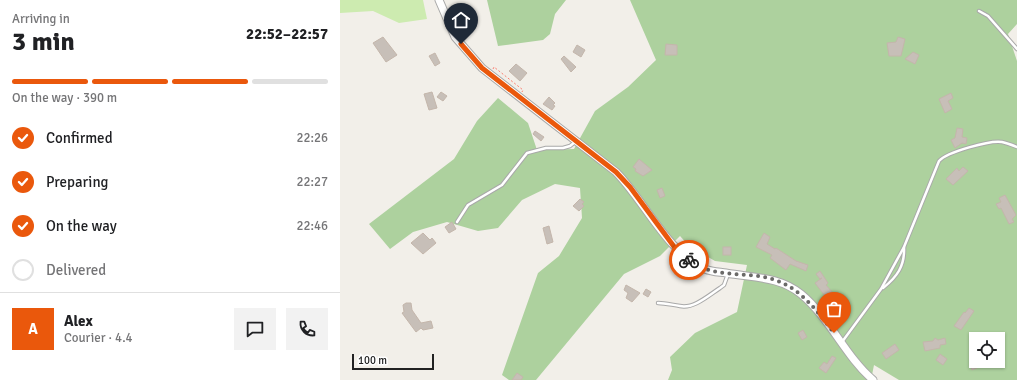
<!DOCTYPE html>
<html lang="en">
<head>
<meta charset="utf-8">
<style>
  body { margin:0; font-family:Signika,sans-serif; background:#f2f2f2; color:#202124; height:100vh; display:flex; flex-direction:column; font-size:15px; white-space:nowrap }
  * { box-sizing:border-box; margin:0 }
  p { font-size:13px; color:#757577 }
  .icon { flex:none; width:22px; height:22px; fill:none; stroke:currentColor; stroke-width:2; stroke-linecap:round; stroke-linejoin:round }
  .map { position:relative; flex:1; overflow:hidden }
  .drawer { display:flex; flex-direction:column; background:#fff; width:340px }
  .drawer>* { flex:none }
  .fabs { position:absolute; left:629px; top:332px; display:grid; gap:8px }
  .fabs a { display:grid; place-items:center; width:36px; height:36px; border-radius:0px; background:#fff; box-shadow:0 1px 3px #0004; font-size:20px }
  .scale { position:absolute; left:12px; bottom:10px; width:82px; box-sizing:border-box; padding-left:4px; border:2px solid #222; border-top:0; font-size:11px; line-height:14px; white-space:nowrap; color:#222; -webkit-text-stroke:3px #fff; paint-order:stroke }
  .pin { position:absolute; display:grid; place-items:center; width:34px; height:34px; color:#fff; margin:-41px -17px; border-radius:50% 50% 50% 0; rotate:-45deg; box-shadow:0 0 4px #0007 }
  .pin .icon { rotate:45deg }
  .courier { position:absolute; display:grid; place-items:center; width:40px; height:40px; margin:-20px; border:3px solid #ea580c; border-radius:50%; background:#fff; color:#222; box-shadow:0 1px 5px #0007 }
  .summary em { font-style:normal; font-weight:700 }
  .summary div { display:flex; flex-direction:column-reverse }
  .summary { display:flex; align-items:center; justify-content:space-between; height:68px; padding:0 12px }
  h1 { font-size:26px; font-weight:700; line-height:30px }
  .bar { display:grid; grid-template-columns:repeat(4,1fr); gap:6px 4px; align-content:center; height:48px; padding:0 12px }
  .bar i { height:5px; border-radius:3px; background:#e0e0e0 }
  .bar .selected { background:#ea580c }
  .bar p { grid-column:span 4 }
  .line { display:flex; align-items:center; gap:10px; padding:0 12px; border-top:1px solid #e0e0e0 }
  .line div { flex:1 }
  .round { display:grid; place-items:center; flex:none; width:42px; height:42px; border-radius:0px; background:#f2f2f2 }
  ol { padding:0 12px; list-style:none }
  li { display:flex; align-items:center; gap:12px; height:44px }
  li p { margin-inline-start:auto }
  li .icon { padding:4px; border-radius:50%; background:#ea580c; color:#fff; stroke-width:4 }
  li:last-child { color:#757577 }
  li i { width:22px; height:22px; border:2px solid #e0e0e0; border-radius:50% }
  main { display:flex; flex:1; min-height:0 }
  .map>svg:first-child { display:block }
</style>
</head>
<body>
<main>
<section class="drawer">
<div class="summary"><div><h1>3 min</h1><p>Arriving in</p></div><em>22:52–22:57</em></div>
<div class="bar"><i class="selected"></i><i class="selected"></i><i class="selected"></i><i></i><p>On the way · 390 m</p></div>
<ol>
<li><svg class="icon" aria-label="check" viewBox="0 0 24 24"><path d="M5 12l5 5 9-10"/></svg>Confirmed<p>22:26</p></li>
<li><svg class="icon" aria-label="check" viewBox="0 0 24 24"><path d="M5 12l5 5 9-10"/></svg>Preparing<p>22:27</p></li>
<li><svg class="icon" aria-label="check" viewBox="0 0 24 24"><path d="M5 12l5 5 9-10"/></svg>On the way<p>22:46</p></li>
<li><i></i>Delivered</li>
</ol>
<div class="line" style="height:72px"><b class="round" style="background:#ea580c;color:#fff">A</b><div><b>Alex</b><p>Courier · 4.4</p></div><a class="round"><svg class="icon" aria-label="chat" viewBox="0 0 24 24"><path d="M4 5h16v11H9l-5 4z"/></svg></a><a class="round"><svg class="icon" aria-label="phone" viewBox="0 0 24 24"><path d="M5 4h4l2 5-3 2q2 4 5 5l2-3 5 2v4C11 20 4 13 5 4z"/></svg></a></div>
</section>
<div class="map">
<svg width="677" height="380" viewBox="0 0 677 380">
  <rect width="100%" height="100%" fill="#f2efe9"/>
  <polygon fill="#cdebb0" points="0,0 83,0 87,19 59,23 33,11 0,13"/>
  <g fill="#add19e" fill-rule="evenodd">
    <polygon points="147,0 226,0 215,14 210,34 203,40 158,46"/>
    <path d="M290 0H677V24L668 34 677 61V380H559L534 365 531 380H328L332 370 330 357 355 333 397 312 407 265 375 261 349 246 340 236 320 256 284 274 196 380H169L162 375 198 273 219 256 242 218 240 188 215 184 182 200 158 228 138 231 107 222 73 232 50 249 29 224 114 159 137 121 158 98 188 123 197 150 234 149 255 111 288 87 316 60ZM636 339H658V361H636Z"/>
  </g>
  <g fill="#c7bfb8" stroke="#c4b6ab">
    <polygon points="43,37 57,55 46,62 33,43"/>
    <polygon points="558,37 565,39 561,56 549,56 547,43 556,42"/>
    <polygon points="326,44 337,45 337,55 325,55"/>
    <polygon points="237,45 245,50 241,57 233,52"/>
    <polygon points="573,52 579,55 575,64 565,59"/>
    <polygon points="95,53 100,63 95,66 89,56"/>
    <polygon points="224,56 236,67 231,72 221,59"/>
    <polygon points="176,64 187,73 180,81 169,71"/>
    <polygon points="92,92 97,108 89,110 84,94"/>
    <polygon points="101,92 107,96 103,101 97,97"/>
    <polygon points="611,93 613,98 608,101 612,109 605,113 599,99"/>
    <polygon points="209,97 215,103 213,105 215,106 212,110 203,104"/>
    <polygon points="617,128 623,129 622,137 627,138 626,144 622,143 615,148 611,140 615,138"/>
    <polygon points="195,131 204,137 201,141 193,134"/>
    <polygon points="299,159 312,170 303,176 295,171 296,169 293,167"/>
    <polygon points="623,167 628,171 613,185 606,179 617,168 619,171"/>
    <polygon points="322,188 325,196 320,198 317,190"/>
    <polygon points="665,195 676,215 672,219 674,222 669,224 661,208 659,209 656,204 661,202 659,198"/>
    <polygon points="240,199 244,202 242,204 244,206 239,211 233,206"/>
    <polygon points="112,222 116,229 109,233 105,227"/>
    <polygon points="209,226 213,242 207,244 203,228"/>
    <polygon points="83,233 90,240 92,238 96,243 83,254 71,243"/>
    <polygon points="424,233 430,237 427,244 435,249 436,248 456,261 468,265 466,271 450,264 446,270 430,258 432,255 416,247"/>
    <rect x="383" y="247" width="8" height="8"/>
    <polygon points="480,271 488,283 486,285 494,294 488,300 475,283 482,278 480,279 476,274"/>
    <polygon points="286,285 300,293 292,302 286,298 288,293 284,290"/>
    <polygon points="306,289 311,292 308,297 303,294"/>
    <polygon points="66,303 71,303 72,310 81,323 91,321 93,328 83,330 81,328 76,332 62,313 64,312 63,305"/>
    <polygon points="629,308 634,311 621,330 614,326 624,312 625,313"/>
    <polygon points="463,330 467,337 462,340 458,333"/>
    <polygon points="595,338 598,340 605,338 606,344 600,345 600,348 585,351 583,342 593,341"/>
    <polygon points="555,344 559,350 546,359 542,353"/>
    <polygon points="636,348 636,361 631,350"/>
    <polygon points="600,354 607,359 603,365 596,360"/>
    <polygon points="492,356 496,358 486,373 479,368 484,362 487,364"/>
    <polygon points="637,361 639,367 632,370 630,364"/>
    <polygon points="177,373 183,377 181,380 172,380"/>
  </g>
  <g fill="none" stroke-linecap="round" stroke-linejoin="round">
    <g stroke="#a9a9a9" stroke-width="4.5">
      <g id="service">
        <polyline points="639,11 648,16 677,49"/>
        <polyline points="117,222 128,205 162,185 187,153 206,148 223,148 230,146 235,142"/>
        <path d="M543 288C557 277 565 266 564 247"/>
        <path d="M318 303C326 303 332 305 340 306 354 309 369 295 380 288L384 285 388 274"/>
        <path d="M502 342 541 289 564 247 599 161C607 152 650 140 662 142 667 143 672 145 677 147"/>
      </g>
    </g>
    <g stroke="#a9a9a9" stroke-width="9">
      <path id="tertiary" d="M99 0 115 37 142 68 276 172C306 203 326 251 365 269 372 272 380 272 386 273 413 278 439 276 461 294 490 318 505 356 533 380"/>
    </g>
    <polyline stroke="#fa8072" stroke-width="1" stroke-dasharray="2 2" stroke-linecap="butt" points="153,69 154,67 183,90 182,92"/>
    <use href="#service" stroke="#fff" stroke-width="2.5"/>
    <use href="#tertiary" stroke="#fff" stroke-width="7"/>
  </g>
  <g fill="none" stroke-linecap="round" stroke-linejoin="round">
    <path stroke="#6b6a68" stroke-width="4" stroke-dasharray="0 7.2" d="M349 260C373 279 405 271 432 279 460 287 477 311 494 333"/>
    <polyline stroke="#ea580c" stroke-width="5" points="121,44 142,68 276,172 290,187 338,252 349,260"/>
  </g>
</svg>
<div class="fabs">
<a><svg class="icon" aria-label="locate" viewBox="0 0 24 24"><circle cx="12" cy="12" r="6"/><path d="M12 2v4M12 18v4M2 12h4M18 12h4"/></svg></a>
</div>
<div class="scale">100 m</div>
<div class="pin" style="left:494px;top:333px;background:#ea580c"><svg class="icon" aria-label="bag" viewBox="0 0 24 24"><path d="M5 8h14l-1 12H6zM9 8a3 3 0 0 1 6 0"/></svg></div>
<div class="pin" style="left:121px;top:44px;background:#1f2937"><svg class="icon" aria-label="home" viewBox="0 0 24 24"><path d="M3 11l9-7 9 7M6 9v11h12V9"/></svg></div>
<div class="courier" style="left:349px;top:260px"><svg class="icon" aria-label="bike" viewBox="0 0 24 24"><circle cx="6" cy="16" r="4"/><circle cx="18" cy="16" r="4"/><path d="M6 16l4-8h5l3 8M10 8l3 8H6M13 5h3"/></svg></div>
</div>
</main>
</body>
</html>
